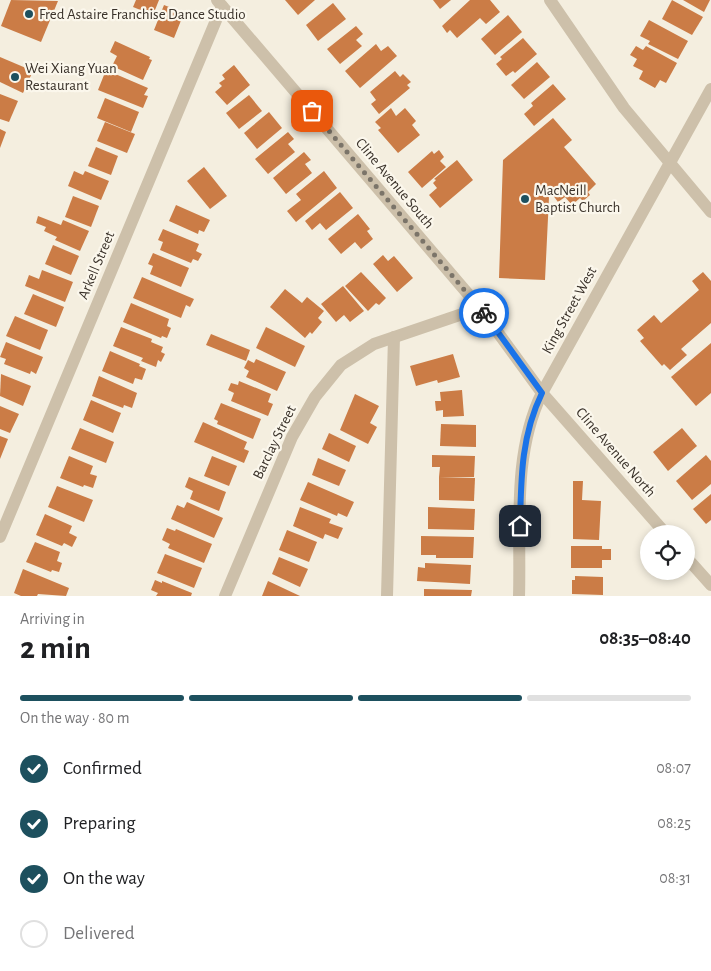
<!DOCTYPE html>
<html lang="en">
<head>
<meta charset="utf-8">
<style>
  body { margin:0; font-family:"Alegreya Sans",sans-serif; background:#f6f6f6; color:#202124; height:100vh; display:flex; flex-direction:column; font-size:19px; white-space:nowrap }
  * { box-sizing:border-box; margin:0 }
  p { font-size:16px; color:#757577 }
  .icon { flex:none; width:28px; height:28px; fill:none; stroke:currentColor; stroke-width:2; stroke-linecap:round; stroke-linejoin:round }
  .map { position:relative; height:596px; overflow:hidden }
  .drawer { display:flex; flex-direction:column; background:#fff; flex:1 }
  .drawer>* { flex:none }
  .fabs { position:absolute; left:640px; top:525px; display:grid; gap:10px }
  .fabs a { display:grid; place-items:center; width:55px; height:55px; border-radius:50%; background:#fff; box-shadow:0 2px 8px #0003; font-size:25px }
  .pin { position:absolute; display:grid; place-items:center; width:42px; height:42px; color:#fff; margin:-21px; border-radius:10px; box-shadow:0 2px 8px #0006 }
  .courier { position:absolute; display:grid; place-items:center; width:50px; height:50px; margin:-25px; border:4px solid #1a73e8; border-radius:50%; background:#fff; color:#222; box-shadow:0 1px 6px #0007 }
  .summary em { font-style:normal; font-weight:700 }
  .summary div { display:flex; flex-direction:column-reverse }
  .summary { display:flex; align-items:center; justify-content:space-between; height:85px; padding:0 20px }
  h1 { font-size:32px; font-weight:700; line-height:38px }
  .bar { display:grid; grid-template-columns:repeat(4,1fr); gap:8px 5px; align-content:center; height:60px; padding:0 20px }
  .bar i { height:6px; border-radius:4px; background:#e0e0e0 }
  .bar .active { background:#1d505e }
  .bar p { grid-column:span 4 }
  ol { padding:0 20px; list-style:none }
  li { display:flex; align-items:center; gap:15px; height:55px }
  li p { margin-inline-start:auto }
  li .icon { padding:5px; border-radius:50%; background:#1d505e; color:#fff; stroke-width:4 }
  li:last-child { color:#757577 }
  li i { width:28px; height:28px; border:2px solid #e0e0e0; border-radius:50% }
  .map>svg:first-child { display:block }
</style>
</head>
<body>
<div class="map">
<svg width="711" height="596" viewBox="0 0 711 596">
  <rect width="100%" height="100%" fill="#f4eedf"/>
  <g fill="#cb7c46">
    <polygon points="11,0 58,1 41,42 1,26"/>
    <polygon points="136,0 159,0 153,15 133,7"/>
    <polygon points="285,0 315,0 298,15"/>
    <polygon points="433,0 451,0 440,9"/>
    <polygon points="470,0 490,0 500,12 486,24 480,18 457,38 450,30 447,33 442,26"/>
    <polygon points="672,0 703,17 692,35 662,19"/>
    <polygon points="683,0 710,0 704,12"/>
    <polygon points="333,3 346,19 318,41 306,25"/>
    <polygon points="164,5 184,13 174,38 154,30"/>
    <polygon points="508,15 522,32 495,55 481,39"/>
    <polygon points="649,20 688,41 678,59 648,44 650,41 640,36"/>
    <polygon points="356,26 363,34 356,40 362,46 340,64 327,49"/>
    <polygon points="523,38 537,54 515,73 513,71 506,76 496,64 502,59 500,57"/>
    <polygon points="115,41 150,57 149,59 152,60 143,80 112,66 117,56 110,52"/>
    <polygon points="376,44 381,51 388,46 397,56 360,88 345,71"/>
    <polygon points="636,46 643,50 646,46 677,63 666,83 660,80 655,88 639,79 643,71 633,66 637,59 630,55"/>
    <polygon points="0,57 33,71 23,93 0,82"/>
    <polygon points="537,62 550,77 524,99 511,85"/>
    <polygon points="234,65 250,85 227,105 215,92 222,86 219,83 225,79 222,75"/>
    <polygon points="106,70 148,88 144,95 148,96 143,108 98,90"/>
    <polygon points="395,71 400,77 403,74 411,82 407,85 410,88 379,114 371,104 376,100 370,92"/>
    <polygon points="553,84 566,99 534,126 524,114 533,106 531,103"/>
    <polygon points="0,94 18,101 9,122 0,119"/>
    <polygon points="249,95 262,111 239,129 226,113"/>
    <polygon points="105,98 139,112 131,132 97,118"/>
    <polygon points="391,108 396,116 405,108 416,121 412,125 420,135 398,153 378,130 381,128 375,122"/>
    <polygon points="269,112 282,128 257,149 244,133"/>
    <polygon points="553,118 572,140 564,147 596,184 588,192 590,195 583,201 580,198 572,205 565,197 558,202 552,194 549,197 545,280 499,278 503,160"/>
    <polygon points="105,122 135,134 127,153 97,141"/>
    <polygon points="0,129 6,132 0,148"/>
    <polygon points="288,132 294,139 288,144 295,152 268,174 255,159"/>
    <polygon points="96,147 118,156 111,175 88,166"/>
    <polygon points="439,150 444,157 440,161 446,167 422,188 408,172 432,151 434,154"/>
    <polygon points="304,152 311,160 305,164 312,173 286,194 273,178"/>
    <polygon points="457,160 473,180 440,208 429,195 437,188 433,183 436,180 434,179"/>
    <polygon points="204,167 227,196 210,209 187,181"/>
    <polygon points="74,171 83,175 85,171 109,181 101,200 68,186"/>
    <polygon points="324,171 337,188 296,222 287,211 301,200 296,194"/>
    <polygon points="340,192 353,208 326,230 320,223 312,230 305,221"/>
    <polygon points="73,196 99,206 91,227 65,217"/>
    <polygon points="176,205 210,220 204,232 199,230 198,234 169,221"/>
    <polygon points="358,214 370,229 367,231 373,239 361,249 355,242 341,254 328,239"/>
    <polygon points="38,216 61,225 63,220 89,231 80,251 55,240 57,237 44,231 46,227 36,223"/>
    <polygon points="163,229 199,244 196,251 202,254 198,261 193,259 191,263 160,250 163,242 158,240"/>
    <polygon points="53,245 79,256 71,275 45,264"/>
    <polygon points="153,253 189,268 181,287 150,274 153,266 148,264"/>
    <polygon points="383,255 388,261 394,256 413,278 397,292 373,264"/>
    <polygon points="42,270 73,282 65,302 25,286 29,275 39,279"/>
    <polygon points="361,272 386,298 379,305 376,303 368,311 345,286"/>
    <polygon points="703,272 711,281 711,323 681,349 687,355 670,370 664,364 662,366 640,341 644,338 637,330 654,315 661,323 699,290 692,281"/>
    <polygon points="142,277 194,299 190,307 186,305 181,318 133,298"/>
    <polygon points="343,286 364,311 350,322 344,315 336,322 321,304"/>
    <polygon points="285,289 302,303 307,297 324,311 318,318 322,322 312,334 310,332 305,338 270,307"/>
    <polygon points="33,294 64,307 56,327 24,314"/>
    <polygon points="131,303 169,319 167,326 171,328 167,338 162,336 161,338 123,322"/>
    <polygon points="15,316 48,330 40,350 6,336"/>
    <polygon points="121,327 152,339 151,342 163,347 161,352 165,354 161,362 158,360 156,367 141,361 143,358 113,346"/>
    <polygon points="266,327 305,346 295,367 256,348"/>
    <polygon points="211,334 250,350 246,361 206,345"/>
    <polygon points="6,342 43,357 36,374 31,371 30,374 4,364 6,359 0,357"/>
    <polygon points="711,343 711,393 696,406 671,377"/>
    <polygon points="110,351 140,364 139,366 146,369 142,380 135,378 133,384 102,371"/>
    <polygon points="453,354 460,377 438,383 437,380 416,386 410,366"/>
    <polygon points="256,359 286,372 277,391 246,377 249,371 244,368 248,360 254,363"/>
    <polygon points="1,374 31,386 23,406 0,396"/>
    <polygon points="99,376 137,393 132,408 124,405 123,408 92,396"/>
    <polygon points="239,381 271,394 268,402 273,404 268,416 231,401 234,393 228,390 231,383 238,385"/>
    <polygon points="462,390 464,416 443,417 443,410 436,411 435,401 441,401 440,392"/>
    <polygon points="355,394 379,406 370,423 377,427 368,444 340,430"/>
    <polygon points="91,400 121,413 113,433 83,420"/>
    <polygon points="221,403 261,419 253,439 217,424 218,421 214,419"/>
    <polygon points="0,406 19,414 10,433 0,429"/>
    <polygon points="203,422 247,442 244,449 249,451 244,463 194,442"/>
    <polygon points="441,424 476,425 476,447 440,446"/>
    <polygon points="80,428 114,442 106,463 71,449"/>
    <polygon points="682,428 697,446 668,471 653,452"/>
    <polygon points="329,433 356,446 349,462 322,449"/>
    <polygon points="0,436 8,439 0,459"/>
    <polygon points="432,455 475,456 474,477 439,477 440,467 432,467"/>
    <polygon points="706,455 711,461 711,484 692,500 676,481"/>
    <polygon points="69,456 93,466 90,474 97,476 93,488 84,485 83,487 60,478"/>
    <polygon points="212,456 237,466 229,486 204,476"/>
    <polygon points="318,458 346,470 339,486 312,475"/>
    <polygon points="189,477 226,492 219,511 190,499 193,491 185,487"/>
    <polygon points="439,477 475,478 474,501 439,500"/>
    <polygon points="573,481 583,481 582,500 601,501 599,540 573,539"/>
    <polygon points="308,482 354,502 347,517 338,513 337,516 300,500"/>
    <polygon points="57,486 93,500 84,522 48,507"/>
    <polygon points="711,494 711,520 706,524 693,509"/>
    <polygon points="187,502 223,518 214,538 171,519 177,505 184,508"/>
    <polygon points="300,507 331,519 329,523 343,528 338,539 325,534 323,539 293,526"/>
    <polygon points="428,507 475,509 474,530 428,529"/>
    <polygon points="45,514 72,526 69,533 77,537 72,547 64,543 62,546 36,535"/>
    <polygon points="167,528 175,531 176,529 212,544 204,563 168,548 170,544 162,540"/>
    <polygon points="287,530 317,542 309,562 279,550"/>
    <polygon points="421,536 474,537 473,558 436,558 436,555 421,555"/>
    <polygon points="35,542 60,552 57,561 62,563 59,572 52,570 51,572 26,562"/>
    <polygon points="571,546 602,546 602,549 611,549 611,560 602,560 602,568 571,568"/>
    <polygon points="165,554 202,568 194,588 157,573"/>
    <polygon points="279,557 308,569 300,587 272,574"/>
    <polygon points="425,563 471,565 470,584 417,581 418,567 425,568"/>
    <polygon points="23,569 69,588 66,596 38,594 37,596 21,596 14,593"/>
    <polygon points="575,576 603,577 603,595 572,594 572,580 575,580"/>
    <polygon points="155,580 162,583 162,581 192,593 191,596 156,596 158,593 151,590"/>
    <polygon points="268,581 300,596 262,596"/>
    <polygon points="424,589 472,590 471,596 424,596"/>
  </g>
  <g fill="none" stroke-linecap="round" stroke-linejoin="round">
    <g stroke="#cdc0aa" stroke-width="12">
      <polyline points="217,0 480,308 542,393 666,534"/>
      <polyline points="550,0 624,108 711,212"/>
      <polyline points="0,537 222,6"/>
      <polyline points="686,557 711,585"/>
      <polyline points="225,596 292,437 315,397 341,365 374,344 480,308"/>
      <polyline points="387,596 394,337"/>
      <path d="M519 596C521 529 512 454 542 393L711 89"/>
    </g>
  </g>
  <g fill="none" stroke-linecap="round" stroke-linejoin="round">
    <polyline stroke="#7b7469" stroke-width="5" stroke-dasharray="0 9" points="312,111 484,313"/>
    <path stroke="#1a73e8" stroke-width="6" d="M484 313 542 393C521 436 521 479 520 526"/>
  </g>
  <g fill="#1d505e" stroke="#fbf7ec" stroke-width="2">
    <circle cx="29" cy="14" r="5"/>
    <circle cx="15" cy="77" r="5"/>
    <circle cx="525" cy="199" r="5"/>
  </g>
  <g text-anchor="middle" stroke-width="4.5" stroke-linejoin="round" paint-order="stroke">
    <g font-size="15" fill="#3a322a" stroke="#fbf7ec" text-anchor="start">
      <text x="39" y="19">Fred Astaire Franchise Dance Studio</text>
      <text x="25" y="73">Wei Xiang Yuan<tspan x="25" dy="17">Restaurant</tspan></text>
      <text x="535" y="195">MacNeill<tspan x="535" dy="17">Baptist Church</tspan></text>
    </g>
    <g font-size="15" fill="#3a322a" stroke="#fbf7ec">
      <text transform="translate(395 183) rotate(50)" y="5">Cline Avenue South</text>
      <text transform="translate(96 265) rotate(-67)" y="5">Arkell Street</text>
      <text transform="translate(569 310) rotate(-61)" y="5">King Street West</text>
      <text transform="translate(274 442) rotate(-64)" y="5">Barclay Street</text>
      <text transform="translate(616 452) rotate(49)" y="5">Cline Avenue North</text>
    </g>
  </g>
</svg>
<div class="fabs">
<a><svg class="icon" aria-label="locate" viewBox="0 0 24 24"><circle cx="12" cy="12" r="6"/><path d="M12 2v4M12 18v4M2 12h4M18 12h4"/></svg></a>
</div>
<div class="pin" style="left:312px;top:111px;background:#ea580c"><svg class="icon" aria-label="bag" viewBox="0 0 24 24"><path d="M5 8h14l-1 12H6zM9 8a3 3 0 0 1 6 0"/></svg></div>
<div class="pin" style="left:520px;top:526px;background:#1f2937"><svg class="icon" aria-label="home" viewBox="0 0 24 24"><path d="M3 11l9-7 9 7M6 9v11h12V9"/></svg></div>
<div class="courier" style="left:484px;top:313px"><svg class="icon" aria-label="bike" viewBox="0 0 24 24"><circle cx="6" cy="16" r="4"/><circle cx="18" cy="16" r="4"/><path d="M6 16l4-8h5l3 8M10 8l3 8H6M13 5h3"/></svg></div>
</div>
<section class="drawer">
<div class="summary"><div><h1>2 min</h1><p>Arriving in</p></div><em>08:35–08:40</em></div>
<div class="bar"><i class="active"></i><i class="active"></i><i class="active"></i><i></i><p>On the way · 80 m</p></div>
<ol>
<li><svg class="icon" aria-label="check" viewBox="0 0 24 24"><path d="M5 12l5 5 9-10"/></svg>Confirmed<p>08:07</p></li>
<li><svg class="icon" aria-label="check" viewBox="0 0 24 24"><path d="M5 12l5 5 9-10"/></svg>Preparing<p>08:25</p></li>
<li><svg class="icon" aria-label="check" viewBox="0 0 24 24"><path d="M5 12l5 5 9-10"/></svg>On the way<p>08:31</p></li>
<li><i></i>Delivered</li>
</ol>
</section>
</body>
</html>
